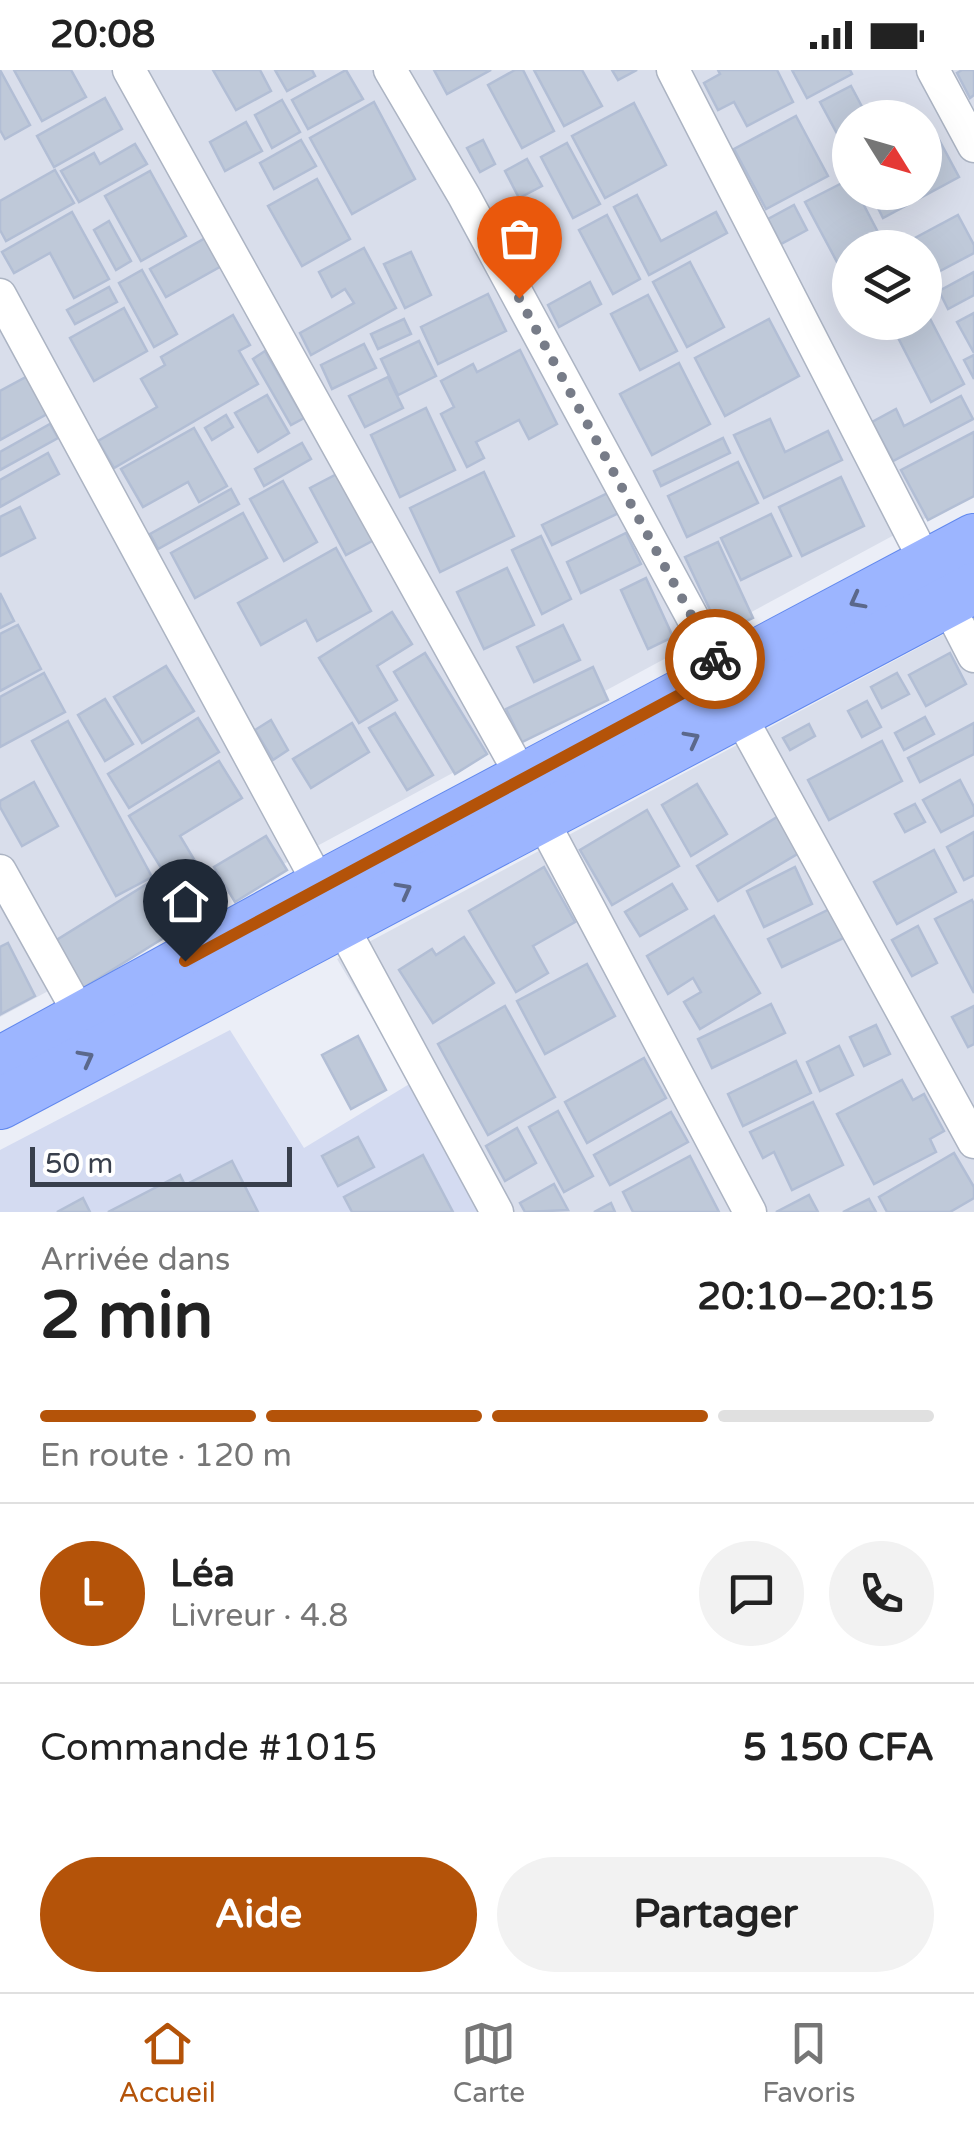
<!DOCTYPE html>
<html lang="fr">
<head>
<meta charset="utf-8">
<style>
  body { margin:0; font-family:"Varela Round",sans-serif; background:#f2f2f2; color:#222; height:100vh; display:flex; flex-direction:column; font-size:38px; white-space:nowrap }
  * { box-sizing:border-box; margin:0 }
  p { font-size:32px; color:#767676 }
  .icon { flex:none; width:55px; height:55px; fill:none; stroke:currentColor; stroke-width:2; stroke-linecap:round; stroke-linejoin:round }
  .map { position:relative; height:1142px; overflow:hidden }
  .details { display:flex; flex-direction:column; background:#fff; flex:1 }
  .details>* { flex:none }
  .needle { width:65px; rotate:127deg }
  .buttons { position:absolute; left:832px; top:30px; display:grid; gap:20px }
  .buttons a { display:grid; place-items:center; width:110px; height:110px; border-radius:50%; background:#fff; box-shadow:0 10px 40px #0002; font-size:50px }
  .scale { position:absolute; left:30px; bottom:25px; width:262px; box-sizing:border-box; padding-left:10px; border:5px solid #383f4c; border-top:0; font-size:28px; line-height:35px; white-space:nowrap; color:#383f4c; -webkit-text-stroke:8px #fff; paint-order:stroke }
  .pin { position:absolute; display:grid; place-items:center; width:85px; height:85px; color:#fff; margin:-102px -42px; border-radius:50% 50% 50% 0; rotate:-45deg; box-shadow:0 0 10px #0007 }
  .pin .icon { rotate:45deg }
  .courier { position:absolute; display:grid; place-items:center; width:100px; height:100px; margin:-50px; border:8px solid #b45309; border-radius:50%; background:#fff; color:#222; box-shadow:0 2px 12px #0007 }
  .headline em { font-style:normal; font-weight:700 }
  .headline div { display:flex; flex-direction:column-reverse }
  .headline { display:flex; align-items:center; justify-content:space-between; height:170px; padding:0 40px }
  h1 { font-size:65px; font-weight:700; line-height:75px }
  .bar { display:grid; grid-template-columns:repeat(4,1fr); gap:15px 10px; align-content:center; height:120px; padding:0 40px }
  .bar i { height:12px; border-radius:8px; background:#e0e0e0 }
  .bar .current { background:#b45309 }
  .bar p { grid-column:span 4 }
  .line { display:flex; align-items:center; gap:25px; padding:0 40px; border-top:2px solid #e0e0e0 }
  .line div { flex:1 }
  .round { display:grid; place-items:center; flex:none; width:105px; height:105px; border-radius:52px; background:#f2f2f2 }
  .action { display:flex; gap:20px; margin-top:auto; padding:20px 40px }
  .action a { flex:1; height:115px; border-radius:60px; background:#b45309; color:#fff; font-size:40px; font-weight:700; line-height:115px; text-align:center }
  .action a+a { background:#f2f2f2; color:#222 }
  .status { display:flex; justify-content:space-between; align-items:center; height:70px; padding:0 50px; background:#fff; direction:ltr }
  .status svg { height:28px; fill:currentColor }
  .menu { display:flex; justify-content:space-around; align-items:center; height:140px; border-top:2px solid #e0e0e0; background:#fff; font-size:28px; color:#767676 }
  .menu a { display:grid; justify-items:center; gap:5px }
  .menu .current { color:#b45309 }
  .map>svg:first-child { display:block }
</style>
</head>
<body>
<div class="status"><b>20:08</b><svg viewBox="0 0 49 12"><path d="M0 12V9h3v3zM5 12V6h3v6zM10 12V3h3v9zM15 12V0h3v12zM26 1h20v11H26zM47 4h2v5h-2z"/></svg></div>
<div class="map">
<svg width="974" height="1142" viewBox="0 0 974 1142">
  <rect width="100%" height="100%" fill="#ebeef7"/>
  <g fill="#d9deeb" fill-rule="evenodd">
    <path d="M0 0H974V422L0 947ZM850 48H925V122H850ZM850 178H925V252H850Z"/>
    <polygon points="974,548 974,1142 479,1142 411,1013 337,889"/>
  </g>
  <polygon fill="#d4dbf1" points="230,960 304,1078 411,1013 479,1142 0,1142 0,1080"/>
  <g fill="#bfc9d9" stroke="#b2bed5" stroke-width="2.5">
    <polygon points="0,0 30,55 5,69 0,60"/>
    <polygon points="14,0 71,0 86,27 42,51"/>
    <polygon points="213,0 260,0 271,21 236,40"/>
    <polygon points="275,0 312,0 315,6 287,21"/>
    <polygon points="346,0 363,29 308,59 292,30"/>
    <polygon points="434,0 491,0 447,24"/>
    <polygon points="515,0 523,0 554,61 522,78 488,15"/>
    <polygon points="534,0 582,0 602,36 564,56"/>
    <polygon points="612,0 637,0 618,10"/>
    <polygon points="718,0 777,0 793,32 747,56 734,32 718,40 704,13 720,4"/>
    <polygon points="792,0 850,0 852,4 807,28"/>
    <polygon points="962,0 974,0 974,25 970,28 957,3"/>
    <polygon points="851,16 868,48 850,48 850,64 840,69 820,32"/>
    <polygon points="105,28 122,59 54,97 37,66"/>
    <polygon points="282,30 300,62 272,78 255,45"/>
    <polygon points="374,32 415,109 352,144 310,68"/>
    <polygon points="634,33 666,95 605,128 572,66"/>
    <polygon points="796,46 828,106 766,139 734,79"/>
    <polygon points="246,52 262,81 225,101 210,72"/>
    <polygon points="936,64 959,107 883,148 870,122 925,122 925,70"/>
    <polygon points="301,70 316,96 274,119 260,93"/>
    <polygon points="483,70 495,94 480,102 467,78"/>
    <polygon points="567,73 600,134 573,148 541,87"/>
    <polygon points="135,74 147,94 79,132 61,101 94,83 100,94"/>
    <polygon points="527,89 542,116 519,128 505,101"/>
    <polygon points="55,100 74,133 6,171 0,160 0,131"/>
    <polygon points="150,101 186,166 141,191 105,126"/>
    <polygon points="317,109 350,169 302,196 268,136"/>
    <polygon points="850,109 850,122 857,122 881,168 863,178 850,178 850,185 837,192 805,132"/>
    <polygon points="637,125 661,171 716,142 727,163 649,205 614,137"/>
    <polygon points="794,135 807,160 781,174 768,149"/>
    <polygon points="72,142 109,209 74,228 50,183 14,203 2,182"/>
    <polygon points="607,145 640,209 613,224 579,160"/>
    <polygon points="958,145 974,175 974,183 925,209 925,178 896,178"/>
    <polygon points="109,151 131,191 116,200 94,160"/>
    <polygon points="209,166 225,194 166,227 150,199"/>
    <polygon points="364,178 396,238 311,285 300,263 354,233 345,219 332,227 319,202"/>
    <polygon points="411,182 431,225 405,238 384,194"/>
    <polygon points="690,192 724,257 687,277 653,212"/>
    <polygon points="142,200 177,264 154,277 119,213"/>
    <polygon points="974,202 974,225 948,239 939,221"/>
    <polygon points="590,212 601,234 559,257 548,235"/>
    <polygon points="109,217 117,232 75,254 67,240"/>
    <polygon points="488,224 506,261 438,294 421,257"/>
    <polygon points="648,225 677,281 640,300 611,244"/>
    <polygon points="124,238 147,281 94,311 70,268"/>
    <polygon points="925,239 964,314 931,332 890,252 925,252"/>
    <polygon points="974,243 974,283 957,252"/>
    <polygon points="233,245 250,275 239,281 258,314 114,398 98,371 157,337 141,309 165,295 161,287"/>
    <polygon points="404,249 411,264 378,279 371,264"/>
    <polygon points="769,249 799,306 725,346 695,288"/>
    <polygon points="419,271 436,306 398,325 381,289"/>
    <polygon points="364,274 376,298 332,319 321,295"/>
    <polygon points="520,280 557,354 529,369 519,350 476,372 484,388 467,397 441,344 454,337 441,311 473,294 477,302"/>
    <polygon points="265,281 304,348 291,355 253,289"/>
    <polygon points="974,285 974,309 964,290"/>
    <polygon points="679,293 710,354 652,385 620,324"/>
    <polygon points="26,307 47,344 0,370 0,321"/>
    <polygon points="388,307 403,338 365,357 349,326"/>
    <polygon points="267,325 289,363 258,382 235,343"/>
    <polygon points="961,326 973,349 893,391 872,352 896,339 904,356"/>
    <polygon points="426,338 455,400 400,427 371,365"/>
    <polygon points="226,345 233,357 212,370 205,358"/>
    <polygon points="770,349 785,382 828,361 842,390 764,428 734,365"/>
    <polygon points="50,354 58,368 0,400 0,382"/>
    <polygon points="194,358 227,416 199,432 188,412 143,437 121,399"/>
    <polygon points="974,362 974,426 928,450 901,400"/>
    <polygon points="723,368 730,383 661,416 654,401"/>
    <polygon points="302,373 311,389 264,416 255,399"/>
    <polygon points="48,383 59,404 0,437 0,410"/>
    <polygon points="738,392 758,433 687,467 668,426"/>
    <polygon points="484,402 514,466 440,502 410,438"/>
    <polygon points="337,404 374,470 346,485 310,418"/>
    <polygon points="841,407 864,456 802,486 779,437"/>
    <polygon points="283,411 317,472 284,491 250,429"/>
    <polygon points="231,419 239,434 158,479 150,464"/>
    <polygon points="610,422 619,443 552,475 542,455"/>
    <polygon points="20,437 35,468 0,486 0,447"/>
    <polygon points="243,443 267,488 195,528 171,483"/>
    <polygon points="771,444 791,486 741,510 721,468"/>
    <polygon points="626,463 641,494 581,523 567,492"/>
    <polygon points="541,466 571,529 542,544 512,480"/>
    <polygon points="718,472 753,548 721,563 685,487"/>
    <polygon points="336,478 371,541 317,571 306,550 261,575 238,533"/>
    <polygon points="507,498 534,555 484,579 457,522"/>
    <polygon points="646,508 673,567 648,579 621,520"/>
    <polygon points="0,523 14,551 0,558"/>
    <polygon points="392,542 412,574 377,596 397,630 359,653 319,588"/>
    <polygon points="18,555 41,599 0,621 0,564"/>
    <polygon points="563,555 580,590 534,612 517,577"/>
    <polygon points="425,583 487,684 455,704 394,602"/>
    <polygon points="950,583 966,614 926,636 909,605"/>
    <polygon points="166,596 194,641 142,673 114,627"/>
    <polygon points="593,597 608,630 522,672 506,639"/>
    <polygon points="44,603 65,642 0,677 0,627"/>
    <polygon points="897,603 909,624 882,638 871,617"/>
    <polygon points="105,629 133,674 105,691 78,645"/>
    <polygon points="867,631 881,657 862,667 848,641"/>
    <polygon points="395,643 433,705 407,720 369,658"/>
    <polygon points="925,647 934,664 904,680 895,663"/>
    <polygon points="198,648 219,682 129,738 108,704"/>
    <polygon points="271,650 288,680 273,690 255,660"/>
    <polygon points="68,651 152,807 116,826 32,671"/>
    <polygon points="352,653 369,682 311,718 293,689"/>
    <polygon points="974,653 974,684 920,712 908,688"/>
    <polygon points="809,654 815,666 790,680 783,668"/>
    <polygon points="882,671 902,711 829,750 808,710"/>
    <polygon points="219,691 242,728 180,766 222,836 195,853 129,746"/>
    <polygon points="960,710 974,737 974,745 941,762 923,730"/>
    <polygon points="34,712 58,756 22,776 0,737 0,731"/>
    <polygon points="697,714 727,764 691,786 662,735"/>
    <polygon points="915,734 925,752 905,762 895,744"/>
    <polygon points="647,740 679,796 612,835 580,780"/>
    <polygon points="777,747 799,783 718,831 697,796"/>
    <polygon points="974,762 974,805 964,810 947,777"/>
    <polygon points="266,766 287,800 235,832 214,797"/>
    <polygon points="934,780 956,822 897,854 874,812"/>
    <polygon points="544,797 575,852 533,876 548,903 516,922 469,841"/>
    <polygon points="795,797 812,834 764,857 747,821"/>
    <polygon points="150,812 178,859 83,918 55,871"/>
    <polygon points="672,814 687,839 640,866 625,842"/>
    <polygon points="972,830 974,834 974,923 935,849"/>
    <polygon points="834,837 848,866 782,897 768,869"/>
    <polygon points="714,846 760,923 700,959 684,932 701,922 693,908 668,924 647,886"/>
    <polygon points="918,856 937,893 912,906 892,870"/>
    <polygon points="464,867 494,913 433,953 399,900 432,879 436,885"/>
    <polygon points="8,873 35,926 1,944 0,877"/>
    <polygon points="587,894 615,946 545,984 517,931"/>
    <polygon points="771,934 785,963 712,998 698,969"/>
    <polygon points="505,936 555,1027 488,1065 438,974"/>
    <polygon points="974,936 974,974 968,977 952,947"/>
    <polygon points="876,955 890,984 864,996 850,967"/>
    <polygon points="358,966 386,1020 351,1039 322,985"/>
    <polygon points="839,976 853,1005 820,1021 807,992"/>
    <polygon points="644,988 666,1028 587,1073 565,1032"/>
    <polygon points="796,991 811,1023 743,1056 728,1024"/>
    <polygon points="902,1010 913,1030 924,1024 944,1061 930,1069 936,1082 874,1114 837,1044"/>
    <polygon points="813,1032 843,1095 792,1120 774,1082 763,1088 750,1062"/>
    <polygon points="558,1041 593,1106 564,1122 529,1057"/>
    <polygon points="671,1042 688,1072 610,1115 594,1085"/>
    <polygon points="517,1058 536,1093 505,1111 486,1076"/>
    <polygon points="358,1067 374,1097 338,1116 322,1086"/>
    <polygon points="954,1083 974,1117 974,1128 950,1142 887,1142 879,1127"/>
    <polygon points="423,1085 453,1142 352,1142 344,1127"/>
    <polygon points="690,1086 719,1142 633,1142 623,1122"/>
    <polygon points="232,1091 258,1142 108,1142 180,1105 185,1115"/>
    <polygon points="554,1114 568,1140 525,1142 520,1133"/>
    <polygon points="809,1125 818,1142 776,1142"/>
    <polygon points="83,1128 90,1142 57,1142"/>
    <polygon points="869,1129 876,1142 843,1142"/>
    <polygon points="611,1133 615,1142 594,1142"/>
  </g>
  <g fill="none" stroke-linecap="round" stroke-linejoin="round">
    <g stroke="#acb4c3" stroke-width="35">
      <g id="minor">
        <polyline points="129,0 524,710"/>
        <polyline points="390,0 464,126 722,602"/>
        <polyline points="673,0 974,586"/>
        <polyline points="933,0 974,76"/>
        <polyline points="0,225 497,1142"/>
        <polyline points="739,644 974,1072"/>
        <polyline points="541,748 750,1142"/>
        <polyline points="0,801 82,948"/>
      </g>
    </g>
    <g stroke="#6188ee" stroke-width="52">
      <g id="primary">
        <polyline points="0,992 321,816 974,469"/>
        <polyline points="0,1034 974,518"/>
      </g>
    </g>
    <use href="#minor" stroke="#fff" stroke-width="32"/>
    <use href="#primary" stroke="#9cb5ff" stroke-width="50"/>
  </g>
  <defs><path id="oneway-chevron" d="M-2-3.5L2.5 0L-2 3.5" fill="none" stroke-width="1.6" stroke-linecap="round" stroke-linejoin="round" transform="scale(2.5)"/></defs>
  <g stroke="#5b688b">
    <use href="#oneway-chevron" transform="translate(857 531) rotate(152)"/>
    <use href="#oneway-chevron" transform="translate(692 669) rotate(-28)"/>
    <use href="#oneway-chevron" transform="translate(404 820) rotate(-28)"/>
    <use href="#oneway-chevron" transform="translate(86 988) rotate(-28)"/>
  </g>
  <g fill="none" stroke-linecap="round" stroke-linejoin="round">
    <polyline stroke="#777c88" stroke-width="10" stroke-dasharray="0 18" points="519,228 715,589"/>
    <polyline stroke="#b45309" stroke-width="12" points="185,891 722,602 715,589"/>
  </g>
</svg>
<div class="buttons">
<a><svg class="needle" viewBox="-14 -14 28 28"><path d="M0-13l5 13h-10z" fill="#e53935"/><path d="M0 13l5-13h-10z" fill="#767676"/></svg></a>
<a><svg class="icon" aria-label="layers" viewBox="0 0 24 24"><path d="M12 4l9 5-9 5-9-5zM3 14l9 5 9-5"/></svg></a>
</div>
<div class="scale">50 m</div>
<div class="pin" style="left:519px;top:228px;background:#ea580c"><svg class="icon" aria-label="bag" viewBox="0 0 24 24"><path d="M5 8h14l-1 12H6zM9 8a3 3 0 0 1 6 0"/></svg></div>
<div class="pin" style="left:185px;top:891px;background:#1f2937"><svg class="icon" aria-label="home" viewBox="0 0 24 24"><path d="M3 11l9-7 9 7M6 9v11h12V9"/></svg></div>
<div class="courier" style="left:715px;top:589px"><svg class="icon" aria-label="bike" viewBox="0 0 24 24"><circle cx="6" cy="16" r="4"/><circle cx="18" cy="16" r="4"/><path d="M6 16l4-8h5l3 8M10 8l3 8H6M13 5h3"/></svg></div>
</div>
<section class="details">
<div class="headline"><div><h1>2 min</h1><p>Arrivée dans</p></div><em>20:10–20:15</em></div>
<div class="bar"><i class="current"></i><i class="current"></i><i class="current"></i><i></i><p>En route · 120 m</p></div>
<div class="line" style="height:180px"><b class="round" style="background:#b45309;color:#fff">L</b><div><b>Léa</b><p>Livreur · 4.8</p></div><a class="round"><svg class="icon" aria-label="chat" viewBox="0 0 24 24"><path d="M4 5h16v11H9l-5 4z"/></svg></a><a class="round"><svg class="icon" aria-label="phone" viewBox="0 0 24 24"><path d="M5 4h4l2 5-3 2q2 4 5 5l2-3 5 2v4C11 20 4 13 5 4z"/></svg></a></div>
<div class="line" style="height:130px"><div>Commande #1015</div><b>5 150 CFA</b></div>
<div class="action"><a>Aide</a><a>Partager</a></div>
</section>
<nav class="menu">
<a class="current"><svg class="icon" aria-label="home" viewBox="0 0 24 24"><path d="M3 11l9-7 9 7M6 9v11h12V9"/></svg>Accueil</a>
<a><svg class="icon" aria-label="map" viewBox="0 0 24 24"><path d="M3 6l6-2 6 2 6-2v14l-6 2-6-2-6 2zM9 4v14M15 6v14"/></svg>Carte</a>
<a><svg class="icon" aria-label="saved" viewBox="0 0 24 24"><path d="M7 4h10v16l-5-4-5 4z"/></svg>Favoris</a>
</nav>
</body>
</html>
